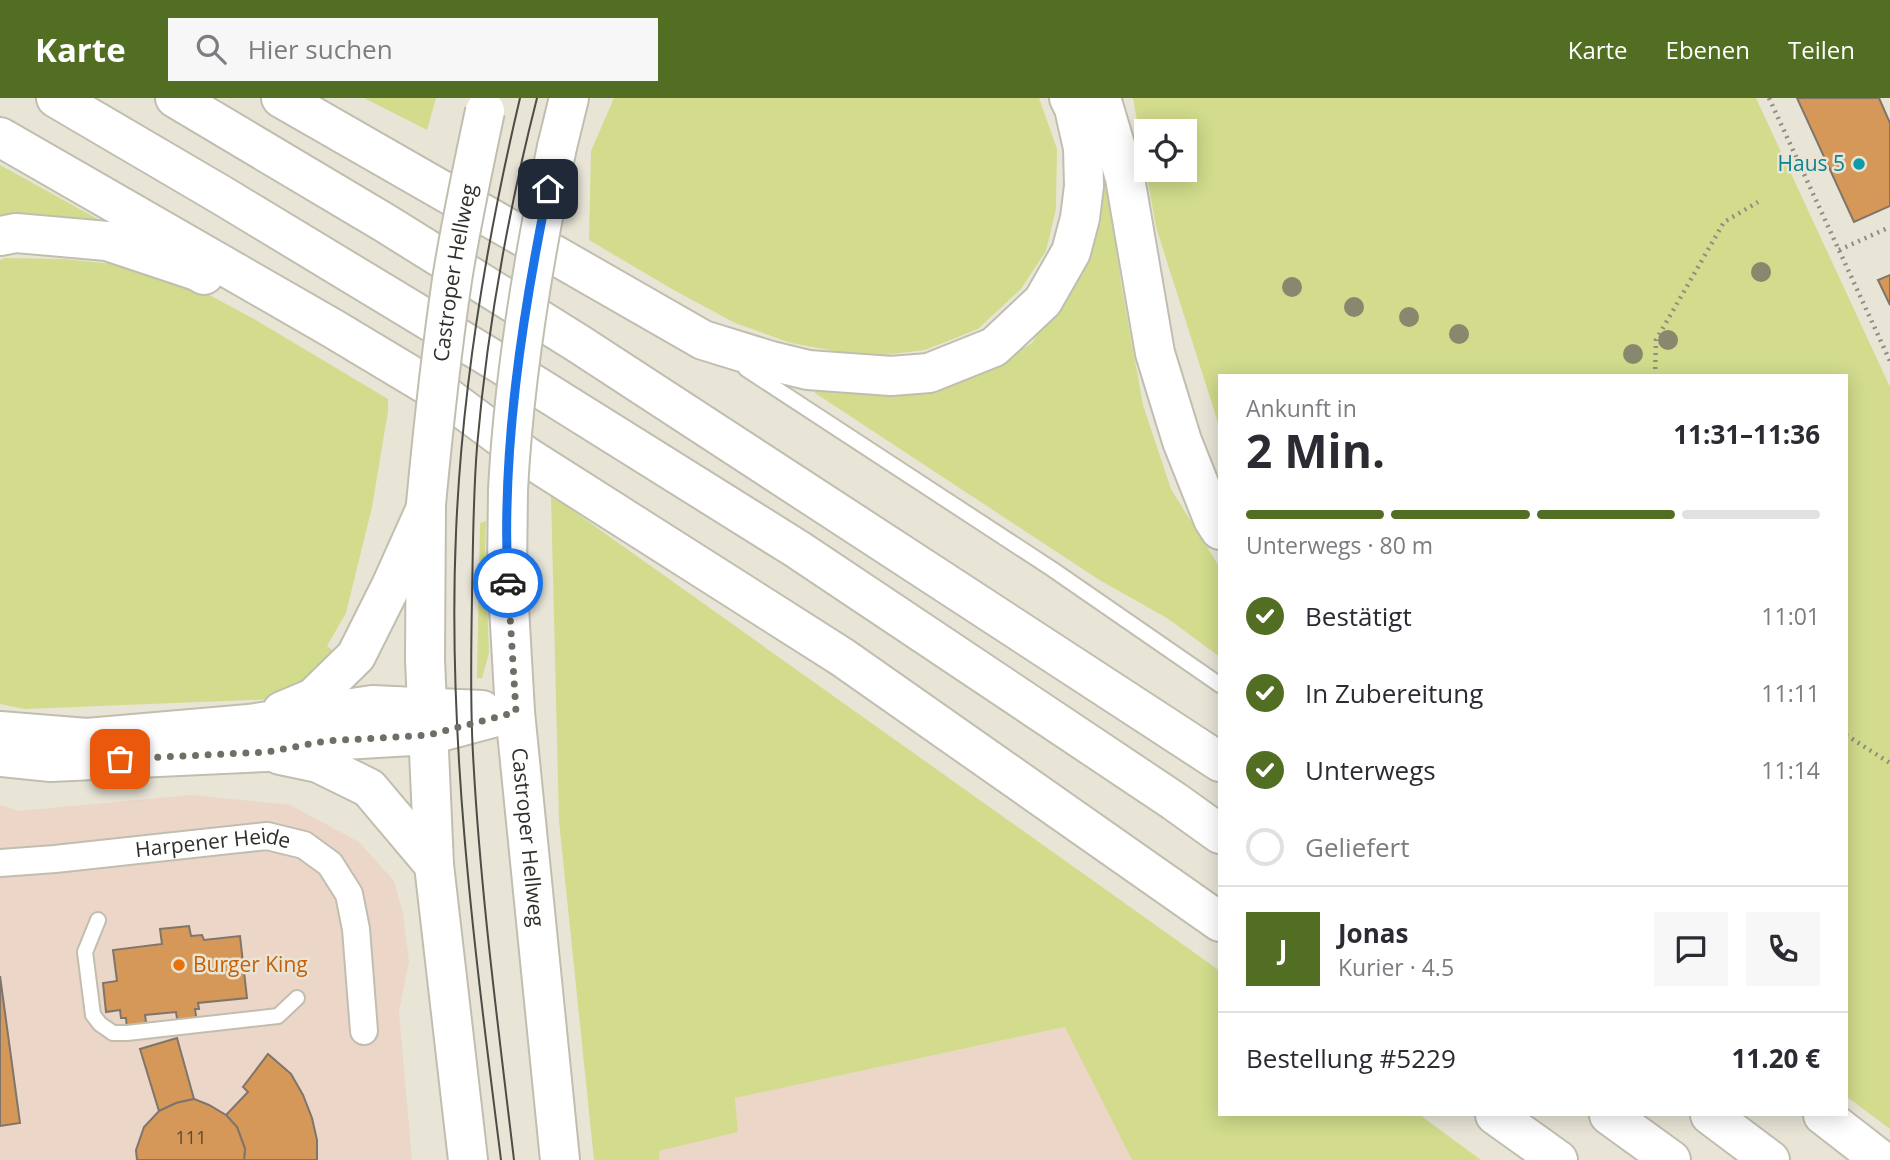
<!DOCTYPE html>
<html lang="de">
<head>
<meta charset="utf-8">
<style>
  body { margin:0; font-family:"Open Sans",sans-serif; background:#f7f7f7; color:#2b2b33; height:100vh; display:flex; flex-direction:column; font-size:26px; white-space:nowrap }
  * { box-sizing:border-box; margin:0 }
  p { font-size:23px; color:#7c7c81 }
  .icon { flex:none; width:38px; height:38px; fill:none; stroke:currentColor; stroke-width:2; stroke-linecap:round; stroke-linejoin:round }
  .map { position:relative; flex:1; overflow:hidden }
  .details { position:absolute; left:1218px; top:276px; width:630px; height:742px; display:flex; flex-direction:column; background:#fff; border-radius:0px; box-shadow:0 4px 18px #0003 }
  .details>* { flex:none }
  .tools { position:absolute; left:1134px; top:21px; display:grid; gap:14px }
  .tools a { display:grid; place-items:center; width:63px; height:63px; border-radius:0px; background:#fff; box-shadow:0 4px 18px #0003; font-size:35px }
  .pin { position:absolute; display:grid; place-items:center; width:60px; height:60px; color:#fff; margin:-30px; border-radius:14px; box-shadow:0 4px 10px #0006 }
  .courier { position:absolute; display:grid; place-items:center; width:70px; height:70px; margin:-35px; border:5px solid #1a73e8; border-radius:50%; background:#fff; color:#222; box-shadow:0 2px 9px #0007 }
  .headline em { font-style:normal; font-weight:700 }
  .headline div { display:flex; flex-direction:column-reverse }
  .headline { display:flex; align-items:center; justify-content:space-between; height:119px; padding:0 28px }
  h1 { font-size:46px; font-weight:700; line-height:52px }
  .bar { display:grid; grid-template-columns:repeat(4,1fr); gap:10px 7px; align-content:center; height:84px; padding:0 28px }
  .bar i { height:9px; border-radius:5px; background:#e1e1e2 }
  .bar .selected { background:#516e23 }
  .bar p { grid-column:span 4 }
  .line { display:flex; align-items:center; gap:18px; padding:0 28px; border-top:2px solid #e1e1e2 }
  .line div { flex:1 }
  .round { display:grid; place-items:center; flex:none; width:74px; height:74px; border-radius:0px; background:#f7f7f7 }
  ol { padding:0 28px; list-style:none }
  li { display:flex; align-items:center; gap:21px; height:77px }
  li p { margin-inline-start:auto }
  li .icon { padding:7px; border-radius:50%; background:#516e23; color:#fff; stroke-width:4 }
  li:last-child { color:#7c7c81 }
  li i { width:38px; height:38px; border:4px solid #e1e1e2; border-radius:50% }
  header { display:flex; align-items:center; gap:42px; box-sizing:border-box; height:98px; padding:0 35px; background:#516e23; color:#fff }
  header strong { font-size:33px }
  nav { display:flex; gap:38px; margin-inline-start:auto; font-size:24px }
  .search { width:490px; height:63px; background:#f7f7f7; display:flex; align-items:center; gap:18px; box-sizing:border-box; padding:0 24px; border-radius:0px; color:#7c7c81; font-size:26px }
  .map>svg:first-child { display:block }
</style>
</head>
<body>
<header>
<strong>Karte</strong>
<div class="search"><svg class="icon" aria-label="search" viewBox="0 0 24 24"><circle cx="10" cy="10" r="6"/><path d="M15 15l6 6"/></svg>Hier suchen</div>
<nav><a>Karte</a><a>Ebenen</a><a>Teilen</a></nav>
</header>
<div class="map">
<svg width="1890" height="1062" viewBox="0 0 1890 1062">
  <rect width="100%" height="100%" fill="#e8e5d7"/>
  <g fill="#ebd6c8">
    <polygon points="191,697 290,707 359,744 394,783 403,816 409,863 399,914 412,1062 0,1062 0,707 19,713"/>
    <polygon points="1066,929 1132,1062 659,1062 659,1053 738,1034 735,1000"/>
  </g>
  <g fill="#d2dc8c" fill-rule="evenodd">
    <polygon points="364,0 436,0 427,32"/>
    <polygon points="614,0 1039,0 1057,51 1056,111 1046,153 1021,191 978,231 925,252 867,259 791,245 735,225 672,191 589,142 591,53"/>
    <path d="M1133 0H1756L1890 289V1031L1846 998V278H1220V331L1156 129ZM1146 33H1185V72H1146Z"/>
    <polygon points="0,67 103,124 0,121"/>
    <polygon points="1098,68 1106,74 1121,185 1143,307 1171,391 1220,470 1220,559 1167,520 1101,483 815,295 814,288 995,267 1032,245 1079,173"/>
    <polygon points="5,160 63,161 125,167 200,192 254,221 388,301 388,313 372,409 346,515 327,548 338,556 310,583 278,601 25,611 0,606 0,162"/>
    <polygon points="551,397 1220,873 1220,1017 1420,1017 1481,1062 1132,1062 1065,929 735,1000 738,1034 659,1053 659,1062 594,1062 559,723"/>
    <polygon points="486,423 485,453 489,555 482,580 477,580 480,425"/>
  </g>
  <g fill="#d69858" stroke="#7f756b" stroke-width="2">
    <polygon points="1797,0 1879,0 1890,25 1890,108 1854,124"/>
    <polygon points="1890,177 1890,207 1878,182"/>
    <polygon points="189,828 191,838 202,837 204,842 240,838 247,900 198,905 199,911 195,911 197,925 178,927 176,914 145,917 147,931 127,932 126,920 121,920 120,912 106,914 103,885 117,883 113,852 162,846 160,831"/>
    <polygon points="0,878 20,1025 0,1028"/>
    <polygon points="177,940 194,1001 176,1005 159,1013 140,951"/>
    <polygon points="268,956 291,976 303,997 312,1020 317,1042 317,1062 244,1062 245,1051 237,1029 226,1017 248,994 243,989"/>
    <polygon points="194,1001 209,1007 226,1017 237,1029 245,1051 244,1062 137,1062 136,1052 144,1029 159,1013 176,1005"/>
  </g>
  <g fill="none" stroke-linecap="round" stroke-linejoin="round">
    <g stroke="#c1beb0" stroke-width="18">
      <g id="service">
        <polyline points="746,271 1052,471 1220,587"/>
        <polyline points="98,822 85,854 93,917 100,926 113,935 127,935 278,918 297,900"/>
      </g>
    </g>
    <g stroke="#c1beb0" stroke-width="30">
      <g id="minor">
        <path id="s1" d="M0 765 55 761 267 738 304 747 330 766 349 796 356 831 364 933"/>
      </g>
    </g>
    <g stroke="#c1beb0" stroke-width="42">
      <g id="primary">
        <polyline points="557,49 569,0"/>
        <path id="s2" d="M508 392 507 474 515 614 560 1062"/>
        <polyline points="426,406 425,562 434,767 468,1062"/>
      </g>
    </g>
    <g stroke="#c1beb0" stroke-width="42">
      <g id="motorway">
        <polyline points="56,0 223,98 514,274 797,451 1174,703 1220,736"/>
        <polyline points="175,0 385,125 579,246 1220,664"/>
        <polyline points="281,0 703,242 771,263 808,272 891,278 929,275 994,249 1043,203 1071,154 1080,120 1084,88 1083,50 1074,10 1069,0"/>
        <polyline points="1101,0 1125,80 1155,255 1182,343 1213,421 1220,432"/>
        <polyline points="0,39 332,230 447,299 526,358 842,559 1220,824"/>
        <polyline points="0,138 16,135 107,143 197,173 204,177"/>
        <polyline points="282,613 313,600 356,558 391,488 426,410"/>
        <polyline points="0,633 87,640 249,626 372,607 482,612"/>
        <polyline points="280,657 318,665 369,690 434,767"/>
        <polyline points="0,659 51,664 267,654 326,643 429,637 515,614"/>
        <polyline points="1495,1017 1558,1062"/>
        <polyline points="1609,1017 1671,1062"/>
        <polyline points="1710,1017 1770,1062"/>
        <polyline points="1823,1017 1881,1062"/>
      </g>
    </g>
    <g stroke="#908e84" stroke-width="4.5" stroke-dasharray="2 5" stroke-linecap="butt">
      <polyline points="1769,0 1890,263"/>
      <polyline points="1839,152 1890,129"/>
      <polyline points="1655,278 1656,242 1724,124 1758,104"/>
      <polyline points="1846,637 1890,665"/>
    </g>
    <use href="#service" stroke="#fff" stroke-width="14"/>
    <use href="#minor" stroke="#fff" stroke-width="26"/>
    <use href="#primary" stroke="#fff" stroke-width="38"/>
    <use href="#motorway" stroke="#fff" stroke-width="38"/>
    <g stroke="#4d4c45" stroke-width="2">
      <path d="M501 1062C475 855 447 644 456 435 462 287 486 144 520 0"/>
      <path d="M514 1062C498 927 480 791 473 656 470 604 471 552 472 500 473 450 473 399 477 349 487 232 508 114 537 0"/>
    </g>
    <g stroke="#c1beb0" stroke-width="42" stroke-linecap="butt">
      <g id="primary-bridge">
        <path d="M508 392C514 276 533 162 557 49"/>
        <path id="s3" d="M426 406C433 332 441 257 452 182 461 125 473 69 485 13"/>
      </g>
    </g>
    <use href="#primary-bridge" stroke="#fff" stroke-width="38"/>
  </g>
  <g fill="#87886d">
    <circle cx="1761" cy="174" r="10"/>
    <circle cx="1292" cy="189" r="10"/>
    <circle cx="1354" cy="209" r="10"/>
    <circle cx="1409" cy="219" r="10"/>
    <circle cx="1459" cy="236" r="10"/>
    <circle cx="1668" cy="242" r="10"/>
    <circle cx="1633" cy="256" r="10"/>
  </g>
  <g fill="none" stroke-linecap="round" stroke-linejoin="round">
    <polyline stroke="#706f66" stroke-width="7" stroke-dasharray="0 12.6" points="120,661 267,654 326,643 429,637 516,614 508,485"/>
    <path stroke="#1a73e8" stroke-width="9" d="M508 485C501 355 522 218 548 91"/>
  </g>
  <circle fill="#0f9aa8" stroke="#e8e5d7" stroke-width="2.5" cx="1859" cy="66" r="7"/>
  <circle fill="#e8710a" stroke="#e8e5d7" stroke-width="2.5" cx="179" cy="867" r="7"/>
  <g text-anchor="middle" stroke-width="5" stroke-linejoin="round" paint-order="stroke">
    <g font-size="18" fill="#5a4935">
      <text x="191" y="1046">111</text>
    </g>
    <g font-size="21" fill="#0d838f" stroke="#e8e5d7" text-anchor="end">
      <text x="1845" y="73">Haus 5</text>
    </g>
    <g font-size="21" fill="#302f29" stroke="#e8e5d7">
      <text dy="7" stroke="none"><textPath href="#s3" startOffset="233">Castroper Hellweg</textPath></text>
      <text dy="7" stroke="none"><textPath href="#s2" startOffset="348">Castroper Hellweg</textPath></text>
      <text dy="7" stroke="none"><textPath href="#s1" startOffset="214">Harpener Heide</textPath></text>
    </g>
    <g font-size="21" fill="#c56008" stroke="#e8e5d7" text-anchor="start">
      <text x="193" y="874">Burger King</text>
    </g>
  </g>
</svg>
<div class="tools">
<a><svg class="icon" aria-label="locate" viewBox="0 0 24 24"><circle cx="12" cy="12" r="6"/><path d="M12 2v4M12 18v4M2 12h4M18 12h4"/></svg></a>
</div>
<div class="pin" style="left:120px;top:661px;background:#ea580c"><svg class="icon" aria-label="bag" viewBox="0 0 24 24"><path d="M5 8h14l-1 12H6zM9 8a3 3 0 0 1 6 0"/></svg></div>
<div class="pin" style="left:548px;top:91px;background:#1f2937"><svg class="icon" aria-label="home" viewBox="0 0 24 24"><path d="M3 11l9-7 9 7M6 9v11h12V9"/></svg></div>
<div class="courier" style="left:508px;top:485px"><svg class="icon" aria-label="car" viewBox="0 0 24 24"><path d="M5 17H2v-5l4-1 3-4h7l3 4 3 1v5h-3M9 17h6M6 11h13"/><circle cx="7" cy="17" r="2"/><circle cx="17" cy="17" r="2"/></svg></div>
<section class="details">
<div class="headline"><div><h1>2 Min.</h1><p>Ankunft in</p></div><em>11:31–11:36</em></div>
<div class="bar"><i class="selected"></i><i class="selected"></i><i class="selected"></i><i></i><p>Unterwegs · 80 m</p></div>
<ol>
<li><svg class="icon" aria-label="check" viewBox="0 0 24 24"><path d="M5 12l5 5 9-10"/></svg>Bestätigt<p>11:01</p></li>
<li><svg class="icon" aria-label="check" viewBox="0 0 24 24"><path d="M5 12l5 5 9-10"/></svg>In Zubereitung<p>11:11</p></li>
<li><svg class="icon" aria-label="check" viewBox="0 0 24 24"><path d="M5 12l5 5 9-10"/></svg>Unterwegs<p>11:14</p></li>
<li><i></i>Geliefert</li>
</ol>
<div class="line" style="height:126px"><b class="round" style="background:#516e23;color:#fff">J</b><div><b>Jonas</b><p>Kurier · 4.5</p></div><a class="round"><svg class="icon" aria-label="chat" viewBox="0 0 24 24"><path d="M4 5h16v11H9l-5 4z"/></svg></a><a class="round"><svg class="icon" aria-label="phone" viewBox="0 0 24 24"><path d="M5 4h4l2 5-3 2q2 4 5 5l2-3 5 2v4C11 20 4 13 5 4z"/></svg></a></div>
<div class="line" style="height:91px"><div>Bestellung #5229</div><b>11.20 €</b></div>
</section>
</div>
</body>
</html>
